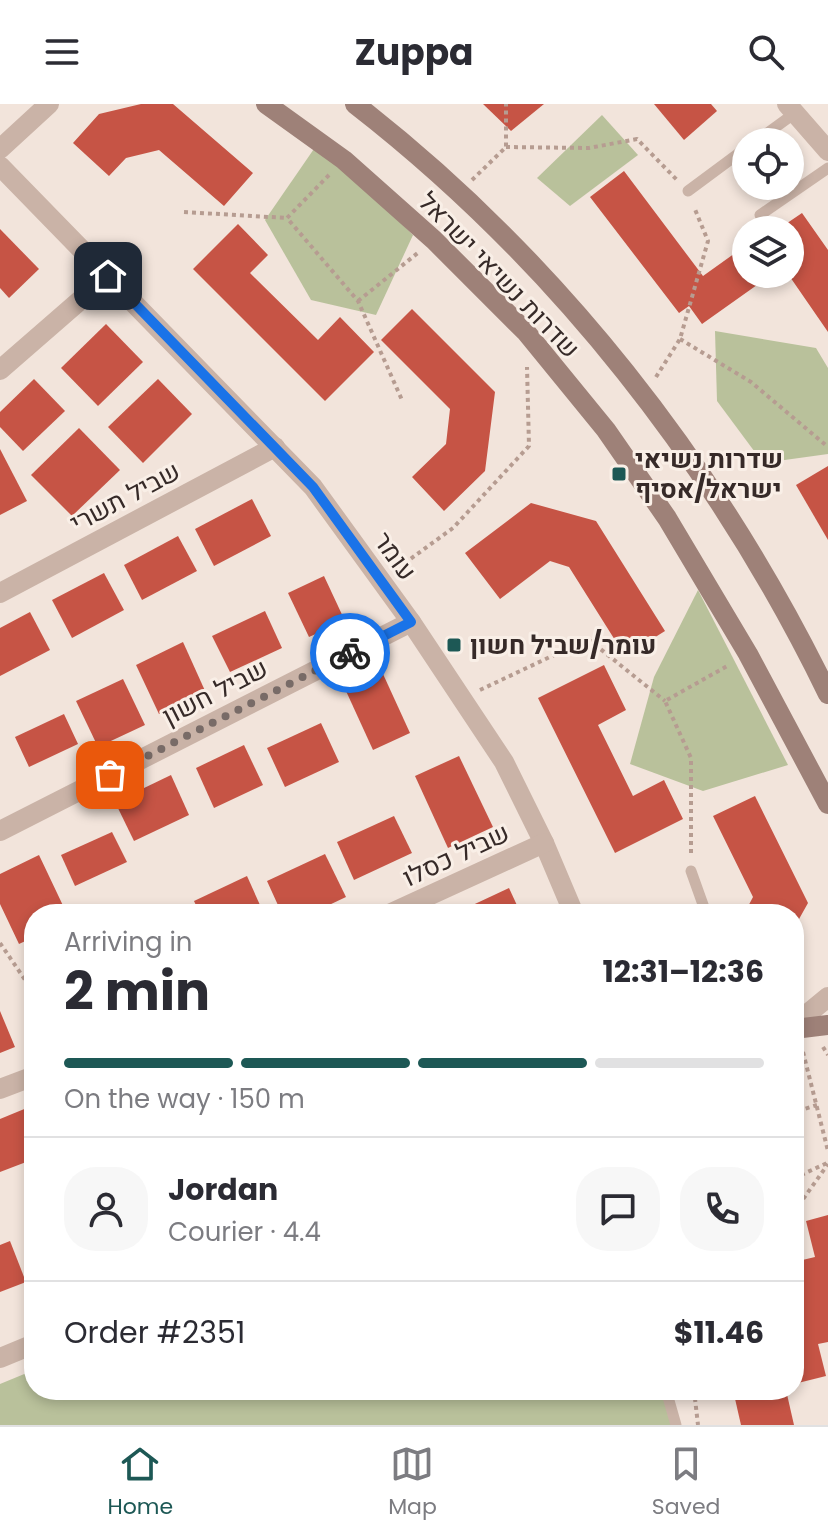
<!DOCTYPE html>
<html lang="en">
<head>
<meta charset="utf-8">
<style>
  body { margin:0; font-family:Poppins,Heebo,sans-serif; background:#f7f7f7; color:#2b2b33; height:100vh; display:flex; flex-direction:column; font-size:30px; white-space:nowrap }
  * { box-sizing:border-box; margin:0 }
  p { font-size:26px; color:#7c7c81 }
  .icon { flex:none; width:44px; height:44px; fill:none; stroke:currentColor; stroke-width:2; stroke-linecap:round; stroke-linejoin:round }
  .map { position:relative; flex:1; overflow:hidden }
  .details { position:absolute; left:24px; top:800px; width:780px; height:496px; display:flex; flex-direction:column; background:#fff; border-radius:32px; box-shadow:0 4px 12px #0003 }
  .details>* { flex:none }
  .buttons { position:absolute; left:732px; top:24px; display:grid; gap:16px }
  .buttons a { display:grid; place-items:center; width:72px; height:72px; border-radius:50%; background:#fff; box-shadow:0 4px 12px #0003; font-size:40px }
  .pin { position:absolute; display:grid; place-items:center; width:68px; height:68px; color:#fff; margin:-34px; border-radius:16px; box-shadow:0 4px 12px #0006 }
  .courier { position:absolute; display:grid; place-items:center; width:80px; height:80px; margin:-40px; border:6px solid #1a73e8; border-radius:50%; background:#fff; color:#222; box-shadow:0 2px 10px #0007 }
  .head em { font-style:normal; font-weight:700 }
  .head div { display:flex; flex-direction:column-reverse }
  .head { display:flex; align-items:center; justify-content:space-between; height:136px; padding:0 40px }
  h1 { font-size:52px; font-weight:700; line-height:60px }
  .bar { display:grid; grid-template-columns:repeat(4,1fr); gap:12px 8px; align-content:center; height:96px; padding:0 40px }
  .bar i { height:10px; border-radius:6px; background:#e1e1e2 }
  .bar .current { background:#1d5855 }
  .bar p { grid-column:span 4 }
  .line { display:flex; align-items:center; gap:20px; padding:0 40px; border-top:2px solid #e1e1e2 }
  .line div { flex:1 }
  .round { display:grid; place-items:center; flex:none; width:84px; height:84px; border-radius:32px; background:#f7f7f7 }
  header { display:flex; justify-content:space-between; align-items:center; height:104px; padding:0 40px; background:#fff; font-size:36px; font-weight:700 }
  .menu { display:flex; justify-content:space-around; align-items:center; height:112px; border-top:2px solid #e1e1e2; background:#fff; font-size:22px; color:#7c7c81 }
  .menu a { display:grid; justify-items:center; gap:4px }
  .menu .current { color:#1d5855 }
  .map>svg:first-child { display:block }
</style>
</head>
<body>
<header><svg class="icon" aria-label="menu" viewBox="0 0 24 24"><path d="M4 6h16M4 12h16M4 18h16"/></svg>Zuppa<svg class="icon" aria-label="search" viewBox="0 0 24 24"><circle cx="10" cy="10" r="6"/><path d="M15 15l6 6"/></svg></header>
<div class="map">
<svg width="828" height="1321" viewBox="0 0 828 1321">
  <rect width="100%" height="100%" fill="#f2e4db"/>
  <g fill="#b9c19b">
    <polygon points="602,11 638,51 570,102 537,74"/>
    <polygon points="318,39 413,131 376,211 311,196 265,116"/>
    <polygon points="715,227 816,244 828,264 828,350 763,359 717,297"/>
    <polygon points="698,486 788,661 703,687 630,660 654,573"/>
    <polygon points="34,1266 34,1286 669,1286 681,1321 0,1321 0,1280"/>
  </g>
  <g fill="#c65445">
    <polygon points="141,0 173,0 253,69 224,102 159,46 126,54 109,72 73,39 99,10"/>
    <polygon points="483,0 544,0 511,27"/>
    <polygon points="654,0 711,0 717,7 684,36"/>
    <polygon points="624,67 703,172 745,142 746,170 764,170 767,174 702,220 689,202 679,209 590,93"/>
    <polygon points="802,109 828,146 828,228 788,170 790,126 777,126"/>
    <polygon points="238,120 268,151 250,169 318,236 340,213 374,248 325,297 193,165"/>
    <polygon points="0,125 39,165 9,194 0,184"/>
    <polygon points="412,205 495,288 485,367 444,407 412,373 446,340 450,305 381,236"/>
    <polygon points="106,220 143,258 98,302 61,264"/>
    <polygon points="34,275 65,307 23,347 0,323 0,308"/>
    <polygon points="158,275 192,310 143,359 108,323"/>
    <polygon points="79,324 120,366 72,412 31,371"/>
    <polygon points="0,345 27,397 0,411"/>
    <polygon points="828,362 828,436 796,381"/>
    <polygon points="252,395 271,432 214,462 195,425"/>
    <polygon points="531,399 596,417 665,527 625,552 569,463 550,457 500,495 465,449"/>
    <polygon points="178,432 197,467 142,496 124,461"/>
    <polygon points="104,469 124,506 72,534 52,496"/>
    <polygon points="324,472 345,517 309,533 288,489"/>
    <polygon points="265,507 282,544 230,568 212,532"/>
    <polygon points="30,508 50,546 0,572 0,524"/>
    <polygon points="183,538 206,589 159,610 136,561"/>
    <polygon points="604,561 626,606 598,621 633,692 664,676 683,715 615,749 538,594"/>
    <polygon points="383,570 410,629 373,646 346,587"/>
    <polygon points="123,575 145,621 98,643 76,597"/>
    <polygon points="64,610 78,640 29,663 15,633"/>
    <polygon points="321,619 339,658 285,683 267,644"/>
    <polygon points="244,641 263,681 214,704 196,664"/>
    <polygon points="459,652 493,723 448,744 415,672"/>
    <polygon points="171,671 189,711 134,737 115,698"/>
    <polygon points="755,692 808,799 794,824 794,810 744,810 753,793 713,712"/>
    <polygon points="394,712 412,749 354,776 337,738"/>
    <polygon points="112,728 127,758 75,782 61,751"/>
    <polygon points="325,750 346,793 310,810 282,810 267,777"/>
    <polygon points="39,751 67,810 34,810 34,833 19,840 0,800 0,770"/>
    <polygon points="247,772 264,810 200,810 194,797"/>
    <polygon points="509,784 521,810 464,810 462,806"/>
    <polygon points="0,907 15,943 0,949"/>
    <polygon points="34,1001 34,1055 0,1068 0,1015"/>
    <polygon points="828,1111 828,1238 818,1240 826,1272 794,1280 794,1158 815,1153 806,1117"/>
    <polygon points="10,1137 26,1178 0,1188 0,1141"/>
    <polygon points="733,1286 786,1286 794,1321 741,1321"/>
  </g>
  <g fill="none" stroke-linecap="round" stroke-linejoin="round">
    <g stroke="#b69c91" stroke-width="4" stroke-dasharray="4 4" stroke-linecap="butt">
      <polyline points="506,43 589,44 637,35 677,76"/>
      <polyline points="329,71 287,114 358,197 402,296"/>
      <polyline points="472,76 506,43 506,0"/>
      <polyline points="184,108 287,114"/>
      <polyline points="358,197 419,148"/>
      <polyline points="680,235 751,278 828,343"/>
      <polyline points="656,273 680,235 708,137 694,103"/>
      <polyline points="398,464 453,424 529,342 527,263"/>
      <polyline points="480,586 588,535 665,597"/>
      <polyline points="691,749 691,654 665,597 729,561"/>
      <polyline points="0,839 34,889"/>
      <polyline points="823,943 828,951"/>
      <polyline points="803,948 828,1047"/>
      <polyline points="798,1007 817,1001"/>
      <polyline points="801,1071 827,1059"/>
      <polyline points="794,1108 828,1060"/>
      <polyline points="694,1286 698,1321"/>
    </g>
    <g stroke="#cab3a7" stroke-width="11">
      <polyline points="755,38 795,9"/>
      <polyline points="688,87 746,44"/>
      <polyline points="760,111 828,64"/>
      <polyline points="691,767 706,809 703,810"/>
      <polyline points="666,1286 676,1321"/>
    </g>
    <g stroke="#cab3a7" stroke-width="20">
      <polyline points="787,0 828,47"/>
      <polyline points="0,45 49,0"/>
      <polyline points="0,62 313,383 411,518 504,658 544,739 574,810"/>
      <polyline points="0,266 108,172"/>
      <polyline points="0,489 275,343"/>
      <polyline points="0,727 411,518"/>
      <polyline points="389,810 544,739"/>
      <polyline points="794,921 828,893"/>
      <polyline points="0,985 34,972"/>
      <polyline points="0,1254 34,1240"/>
    </g>
    <g stroke="#9e8178" stroke-width="20">
      <polyline points="266,0 344,56 434,136 526,228 606,326 667,414 748,550 828,700"/>
      <path d="M355 0C556 156 717 362 828 590"/>
      <polyline points="794,925 828,921"/>
    </g>
  </g>
  <g fill="none" stroke-linecap="round" stroke-linejoin="round">
    <polyline stroke="#786b67" stroke-width="8" stroke-dasharray="0 14.4" points="110,671 350,549"/>
    <polyline stroke="#1a73e8" stroke-width="10" points="108,172 313,383 411,518 350,549"/>
  </g>
  <g fill="#1d5855" stroke="#f9efe7" stroke-width="3">
    <rect x="611" y="362" width="16" height="16" rx="4"/>
    <rect x="446" y="533" width="16" height="16" rx="4"/>
  </g>
  <g text-anchor="middle" stroke-width="6" stroke-linejoin="round" paint-order="stroke">
    <g font-size="26" fill="#362a28" stroke="#f9efe7">
      <text transform="translate(499 171) rotate(46)" y="9">שדרות נשיאי ישראל</text>
      <text transform="translate(125 393) rotate(-28)" y="9">שביל תשרי</text>
      <text transform="translate(395 452) rotate(54)" y="9">עומר</text>
      <text transform="translate(215 588) rotate(-27)" y="9">שביל חשון</text>
      <text transform="translate(456 751) rotate(-25)" y="9">שביל כסלו</text>
    </g>
    <g font-size="26" font-weight="bold" fill="#362a28" stroke="#f9efe7" text-anchor="start">
      <text x="635" y="364">שדרות נשיאי<tspan x="635" dy="30">ישראל/אסיף</tspan></text>
      <text x="470" y="550">עומר/שביל חשון</text>
    </g>
  </g>
</svg>
<div class="buttons">
<a><svg class="icon" aria-label="locate" viewBox="0 0 24 24"><circle cx="12" cy="12" r="6"/><path d="M12 2v4M12 18v4M2 12h4M18 12h4"/></svg></a>
<a><svg class="icon" aria-label="layers" viewBox="0 0 24 24"><path d="M12 4l9 5-9 5-9-5zM3 14l9 5 9-5"/></svg></a>
</div>
<div class="pin" style="left:110px;top:671px;background:#ea580c"><svg class="icon" aria-label="bag" viewBox="0 0 24 24"><path d="M5 8h14l-1 12H6zM9 8a3 3 0 0 1 6 0"/></svg></div>
<div class="pin" style="left:108px;top:172px;background:#1f2937"><svg class="icon" aria-label="home" viewBox="0 0 24 24"><path d="M3 11l9-7 9 7M6 9v11h12V9"/></svg></div>
<div class="courier" style="left:350px;top:549px"><svg class="icon" aria-label="bike" viewBox="0 0 24 24"><circle cx="6" cy="16" r="4"/><circle cx="18" cy="16" r="4"/><path d="M6 16l4-8h5l3 8M10 8l3 8H6M13 5h3"/></svg></div>
<section class="details">
<div class="head"><div><h1>2 min</h1><p>Arriving in</p></div><em>12:31–12:36</em></div>
<div class="bar"><i class="current"></i><i class="current"></i><i class="current"></i><i></i><p>On the way · 150 m</p></div>
<div class="line" style="height:144px"><a class="round"><svg class="icon" aria-label="person" viewBox="0 0 24 24"><circle cx="12" cy="8" r="4"/><path d="M4 21q1-7 8-7t8 7"/></svg></a><div><b>Jordan</b><p>Courier · 4.4</p></div><a class="round"><svg class="icon" aria-label="chat" viewBox="0 0 24 24"><path d="M4 5h16v11H9l-5 4z"/></svg></a><a class="round"><svg class="icon" aria-label="phone" viewBox="0 0 24 24"><path d="M5 4h4l2 5-3 2q2 4 5 5l2-3 5 2v4C11 20 4 13 5 4z"/></svg></a></div>
<div class="line" style="height:104px"><div>Order #2351</div><b>$11.46</b></div>
</section>
</div>
<nav class="menu">
<a class="current"><svg class="icon" aria-label="home" viewBox="0 0 24 24"><path d="M3 11l9-7 9 7M6 9v11h12V9"/></svg>Home</a>
<a><svg class="icon" aria-label="map" viewBox="0 0 24 24"><path d="M3 6l6-2 6 2 6-2v14l-6 2-6-2-6 2zM9 4v14M15 6v14"/></svg>Map</a>
<a><svg class="icon" aria-label="saved" viewBox="0 0 24 24"><path d="M7 4h10v16l-5-4-5 4z"/></svg>Saved</a>
</nav>
</body>
</html>
